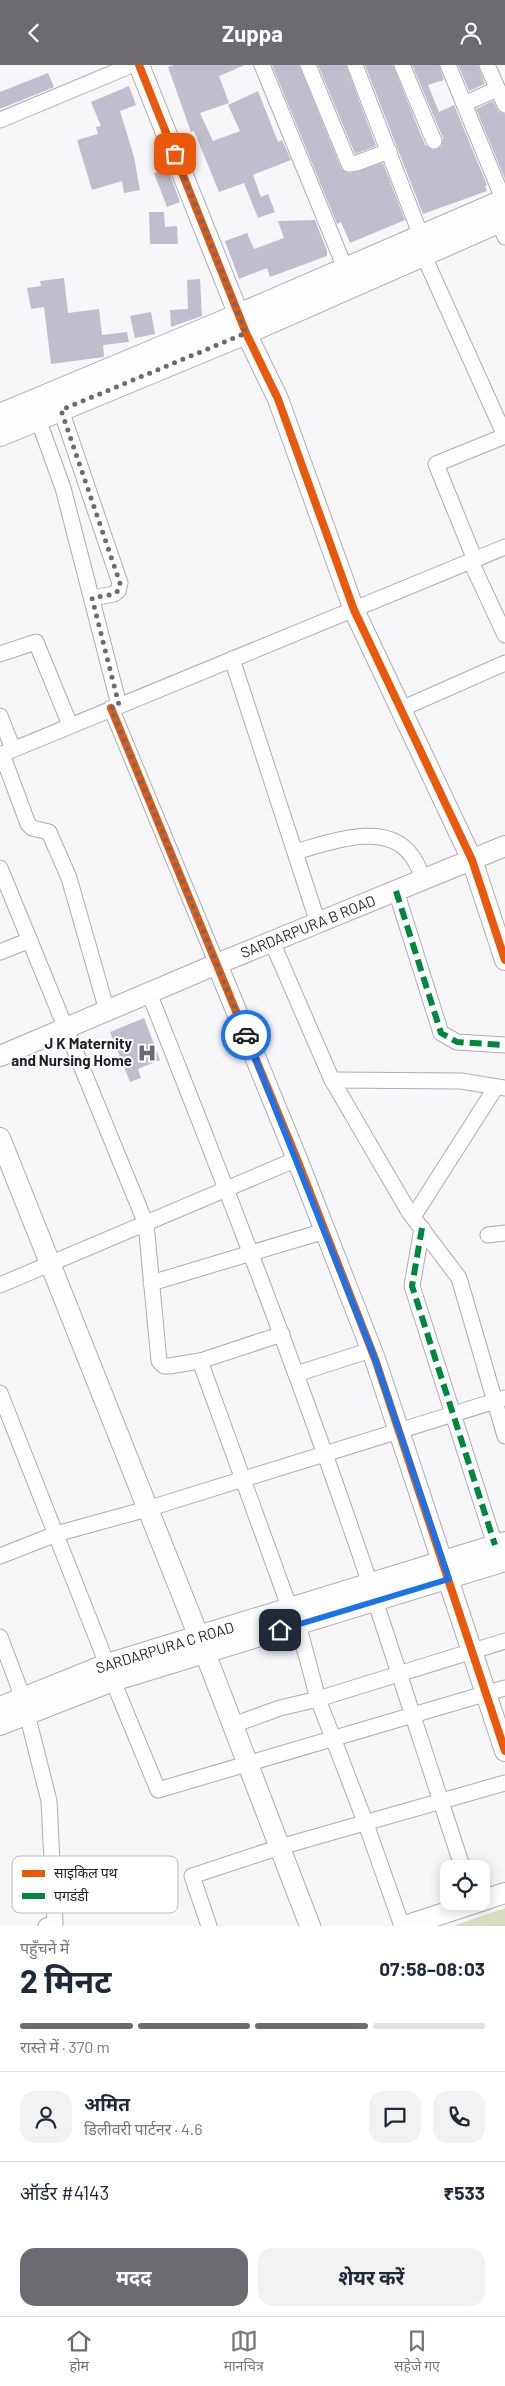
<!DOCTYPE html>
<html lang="hi">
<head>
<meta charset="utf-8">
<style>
  body { margin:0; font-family:Barlow,"Noto Sans Devanagari",sans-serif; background:#f2f2f3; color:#1f2937; height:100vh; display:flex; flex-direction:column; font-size:19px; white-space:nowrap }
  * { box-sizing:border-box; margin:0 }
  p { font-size:16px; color:#747a83 }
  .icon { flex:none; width:28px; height:28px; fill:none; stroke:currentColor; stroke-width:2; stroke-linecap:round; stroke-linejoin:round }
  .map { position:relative; height:1861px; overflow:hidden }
  .side { display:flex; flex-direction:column; background:#fff; flex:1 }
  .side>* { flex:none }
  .buttons { position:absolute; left:440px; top:1795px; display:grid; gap:10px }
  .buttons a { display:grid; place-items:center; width:50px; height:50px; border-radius:10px; background:#fff; box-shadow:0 2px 12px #0003; font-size:25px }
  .pin { position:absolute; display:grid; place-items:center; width:42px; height:42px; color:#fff; margin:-21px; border-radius:10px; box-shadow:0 2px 8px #0006 }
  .courier { position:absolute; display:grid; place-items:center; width:50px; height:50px; margin:-25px; border:4px solid #1a73e8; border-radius:50%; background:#fff; color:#222; box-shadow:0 1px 6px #0007 }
  .headline em { font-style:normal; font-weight:700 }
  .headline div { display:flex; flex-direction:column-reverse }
  .headline { display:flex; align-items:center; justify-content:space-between; height:85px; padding:0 20px }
  h1 { font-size:32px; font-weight:700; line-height:38px }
  .bar { display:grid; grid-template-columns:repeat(4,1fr); gap:8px 5px; align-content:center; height:60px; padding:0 20px }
  .bar i { height:6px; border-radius:4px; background:#e0e1e3 }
  .bar .active { background:#6d6a72 }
  .bar p { grid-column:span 4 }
  .line { display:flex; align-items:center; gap:12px; padding:0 20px; border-top:1px solid #e0e1e3 }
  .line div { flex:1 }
  .round { display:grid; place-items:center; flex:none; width:52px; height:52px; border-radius:15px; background:#f2f2f3 }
  .primary-button { display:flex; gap:10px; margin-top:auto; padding:10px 20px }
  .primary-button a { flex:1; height:58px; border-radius:15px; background:#6d6a72; color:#fff; font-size:20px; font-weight:700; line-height:58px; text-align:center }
  .primary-button a+a { background:#f2f2f3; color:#1f2937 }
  header { display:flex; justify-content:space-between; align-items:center; height:65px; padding:0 20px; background:#6d6a72; color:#fff; font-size:22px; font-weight:700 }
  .tab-bar { display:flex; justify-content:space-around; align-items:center; height:70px; border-top:1px solid #e0e1e3; background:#fff; font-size:14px; color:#747a83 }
  .tab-bar a { display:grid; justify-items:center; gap:2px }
  .tab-bar .active { color:#6d6a72 }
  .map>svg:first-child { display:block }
</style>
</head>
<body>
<header><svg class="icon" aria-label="back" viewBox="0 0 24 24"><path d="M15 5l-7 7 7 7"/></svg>Zuppa<svg class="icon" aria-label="person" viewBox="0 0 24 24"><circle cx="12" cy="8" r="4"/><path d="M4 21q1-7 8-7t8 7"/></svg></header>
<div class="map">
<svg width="505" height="1861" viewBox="0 0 505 1861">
  <rect width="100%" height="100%" fill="#f7f6f9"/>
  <polygon fill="#dadcc2" points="505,1843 505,1861 453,1861"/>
  <g fill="#c2bdcc">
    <polygon points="174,0 245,0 219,11 229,38 200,48 213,76 240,66 228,40 258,26 278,77 282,75 291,95 253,110 261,132 268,129 275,147 258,153 244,118 219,127 194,66 191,67 168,2"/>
    <polygon points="272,0 299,0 341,103 345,107 350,108 383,98 405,155 350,178 341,157 337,159"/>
    <polygon points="318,0 346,0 376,81 355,89"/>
    <polygon points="365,0 393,0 425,80 433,85 441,82 443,73 412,0 439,0 444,15 428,20 439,47 454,40 487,120 485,121 487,126 423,149"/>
    <polygon points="458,0 478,0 485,19 469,26"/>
    <polygon points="48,8 54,22 0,44 0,27"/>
    <polygon points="129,21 136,40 120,46 134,92 140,125 124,128 122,116 92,125 77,75 98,69 96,62 101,61 91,37"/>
    <polygon points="493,36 499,47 505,49 505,114 476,44"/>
    <polygon points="168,104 180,137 167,142 154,108"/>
    <polygon points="149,147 164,147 165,162 177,161 178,179 150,179"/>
    <polygon points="315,155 327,186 327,191 270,212 267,203 239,214 225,176 247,168 254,184 284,173 278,156"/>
    <polygon points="64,213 68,248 99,244 102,270 127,267 129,277 103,280 104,292 51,299 44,242 31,244 27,223 41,221 40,216"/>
    <polygon points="200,214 202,251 171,262 170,245 188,244 187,215"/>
    <polygon points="151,247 155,269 135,273 130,251"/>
    <polygon points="144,953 160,995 138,1004 141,1013 130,1017 110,967"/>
  </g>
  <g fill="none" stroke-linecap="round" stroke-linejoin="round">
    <g stroke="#afadb3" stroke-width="17">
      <g id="street">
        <polyline points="262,0 345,203"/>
        <polyline points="308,0 349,99 357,98 389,86"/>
        <polyline points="355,0 421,171"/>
        <polyline points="402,0 434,76"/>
        <polyline points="448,0 504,136"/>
        <polyline points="487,0 505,40"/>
        <polyline points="464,39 497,24"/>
        <polyline points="0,55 132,0"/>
        <polyline points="499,157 505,172"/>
        <polyline points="423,189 505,371"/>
        <polyline points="61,345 120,518 118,526 114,529 92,533"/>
        <polyline points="38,354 63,423 119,640"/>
        <polyline points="475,495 436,399 505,371"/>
        <polyline points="471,497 505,570"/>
        <polyline points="0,589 36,577 70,660"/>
        <polyline points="232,594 318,858"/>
        <polyline points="111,643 217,899"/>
        <polyline points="401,644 505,598"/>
        <polyline points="0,651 13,684"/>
        <polyline points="2,689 28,759 32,763 49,767 69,813 107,946"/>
        <polyline points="0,690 505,482"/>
        <path d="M295 787C328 778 386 755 411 790 417 797 420 807 424 814"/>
        <polyline points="0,803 146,1159 159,1296 164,1301 169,1301 200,1296 282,1269"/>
        <polyline points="396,826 441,968 457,977 505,980"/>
        <polyline points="272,877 332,1015 409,1147 459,1213 505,1371"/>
        <polyline points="0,887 30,875"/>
        <path d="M149 928C227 1124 303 1320 370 1519"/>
        <polyline points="332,1015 461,1016 505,1023"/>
        <polyline points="413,1152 496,1022"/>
        <polyline points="422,1163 412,1221 495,1480"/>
        <polyline points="488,1170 505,1168"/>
        <polyline points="151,1218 325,1166"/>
        <polyline points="0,1220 297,1094"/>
        <polyline points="200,1296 290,1544"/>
        <polyline points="296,1309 371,1285"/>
        <polyline points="0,1328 107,1599"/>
        <polyline points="0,1491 56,1469 147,1444 505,1333"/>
        <polyline points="375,1535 463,1804"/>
        <polyline points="298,1559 318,1634 366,1759 402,1861"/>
        <polyline points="0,1572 23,1633"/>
        <polyline points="113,1616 158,1725 505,1623"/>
        <polyline points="27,1649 49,1736 55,1858 46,1861"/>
        <polyline points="233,1660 280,1643 318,1634 505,1576"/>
        <polyline points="209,1861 192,1811 280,1782 505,1718"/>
      </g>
    </g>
    <g stroke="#afadb3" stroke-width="22">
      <g id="secondary">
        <polyline points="139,0 246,268 278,334 354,545 472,795 505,895"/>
        <polyline points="217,899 297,1094 375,1294 505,1686"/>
        <polyline points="0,991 217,899 505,781"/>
        <polyline points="0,1073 199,1572 310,1861"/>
        <polyline points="0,1642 107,1599 505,1477"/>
        <polyline points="0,1660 113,1616 505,1496"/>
        <polyline points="481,1836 505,1828"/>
        <polyline points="405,1861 481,1836"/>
      </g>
    </g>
    <g stroke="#afadb3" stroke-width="24">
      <g id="primary">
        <polyline points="0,350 239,250 505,135"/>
        <polyline points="0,370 246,268 505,154"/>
      </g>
    </g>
    <use href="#street" stroke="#fefefe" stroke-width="15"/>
    <use href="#secondary" stroke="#fefefe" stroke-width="20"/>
    <use href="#primary" stroke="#fefefe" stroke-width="22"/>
    <g stroke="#00873e" stroke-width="6" stroke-dasharray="12 6" stroke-linecap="butt">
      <polyline points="396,826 441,968 457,977 505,980"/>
      <polyline points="422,1163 412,1221 495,1480"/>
    </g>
    <g stroke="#fff" stroke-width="11">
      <g id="cycleway">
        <polyline points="139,0 246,268 278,334 354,545 472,795 505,895"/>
        <polyline points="111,643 297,1094 375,1294 505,1686"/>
      </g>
    </g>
    <use href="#cycleway" stroke="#e8590c" stroke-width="8"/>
  </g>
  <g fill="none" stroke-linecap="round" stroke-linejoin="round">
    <polyline stroke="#6d6a72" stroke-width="5" stroke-dasharray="0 9" points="175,89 246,268 61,345 120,518 118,526 114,529 92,533 119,640 111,643 246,970"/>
    <polyline stroke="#1a73e8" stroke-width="6" points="246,970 375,1294 449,1514 280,1565"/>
  </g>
  <defs>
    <g id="hospital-bare" transform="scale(1.5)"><path d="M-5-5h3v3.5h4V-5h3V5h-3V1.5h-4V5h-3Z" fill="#6d6a72" stroke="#fff" stroke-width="2.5" paint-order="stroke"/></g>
  </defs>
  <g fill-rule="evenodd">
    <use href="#hospital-bare" x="147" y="988"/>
  </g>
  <g text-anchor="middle" stroke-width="4" stroke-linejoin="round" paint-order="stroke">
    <g font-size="15" fill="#221f29" stroke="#fff">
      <text transform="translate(308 862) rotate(-22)" y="5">SARDARPURA B ROAD</text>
      <text transform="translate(165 1583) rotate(-17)" y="5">SARDARPURA C ROAD</text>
    </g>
    <g font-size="15" font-weight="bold" fill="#221f29" stroke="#fff" text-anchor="end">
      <text x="132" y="984">J K Maternity<tspan x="132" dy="17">and Nursing Home</tspan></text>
    </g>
  </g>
  <rect x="12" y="1791" width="166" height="57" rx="8" fill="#fff" stroke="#bdbcbf" stroke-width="1"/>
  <rect x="22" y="1805" width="23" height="7" fill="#e8590c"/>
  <rect x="22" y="1828" width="23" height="6" fill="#00873e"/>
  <g font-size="14" fill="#221f29">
    <text x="54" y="1813">साइकिल पथ</text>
    <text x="54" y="1836">पगडंडी</text>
  </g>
</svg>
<div class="buttons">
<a><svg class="icon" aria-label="locate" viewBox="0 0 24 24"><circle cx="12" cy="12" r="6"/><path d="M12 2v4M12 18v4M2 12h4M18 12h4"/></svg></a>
</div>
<div class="pin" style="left:175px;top:89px;background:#ea580c"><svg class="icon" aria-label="bag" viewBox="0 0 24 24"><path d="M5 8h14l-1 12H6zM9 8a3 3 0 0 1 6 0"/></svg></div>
<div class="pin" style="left:280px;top:1565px;background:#1f2937"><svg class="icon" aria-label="home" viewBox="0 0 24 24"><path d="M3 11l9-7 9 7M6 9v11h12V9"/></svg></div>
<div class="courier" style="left:246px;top:970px"><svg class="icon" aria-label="car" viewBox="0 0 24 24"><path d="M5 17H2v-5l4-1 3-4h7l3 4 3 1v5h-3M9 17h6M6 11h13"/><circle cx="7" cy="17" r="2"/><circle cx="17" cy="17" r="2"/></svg></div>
</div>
<section class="side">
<div class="headline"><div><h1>2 मिनट</h1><p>पहुँचने में</p></div><em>07:58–08:03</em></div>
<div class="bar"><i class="active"></i><i class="active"></i><i class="active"></i><i></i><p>रास्ते में · 370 m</p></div>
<div class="line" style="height:90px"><a class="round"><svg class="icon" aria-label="person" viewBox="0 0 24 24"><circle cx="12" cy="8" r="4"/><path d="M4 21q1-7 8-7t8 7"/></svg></a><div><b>अमित</b><p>डिलीवरी पार्टनर · 4.6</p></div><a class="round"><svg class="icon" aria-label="chat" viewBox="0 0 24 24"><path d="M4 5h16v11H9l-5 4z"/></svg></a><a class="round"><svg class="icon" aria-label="phone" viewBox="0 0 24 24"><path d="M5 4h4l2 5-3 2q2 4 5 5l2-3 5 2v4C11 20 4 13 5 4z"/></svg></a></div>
<div class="line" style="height:65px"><div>ऑर्डर #4143</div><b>₹533</b></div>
<div class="primary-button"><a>मदद</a><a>शेयर करें</a></div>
</section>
<nav class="tab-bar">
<a class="active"><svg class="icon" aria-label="home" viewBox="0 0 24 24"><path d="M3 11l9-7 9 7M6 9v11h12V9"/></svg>होम</a>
<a><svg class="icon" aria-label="map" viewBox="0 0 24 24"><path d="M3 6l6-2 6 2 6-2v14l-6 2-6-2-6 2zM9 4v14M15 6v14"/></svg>मानचित्र</a>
<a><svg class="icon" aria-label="saved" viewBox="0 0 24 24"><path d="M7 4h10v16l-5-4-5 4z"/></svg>सहेजे गए</a>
</nav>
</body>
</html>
